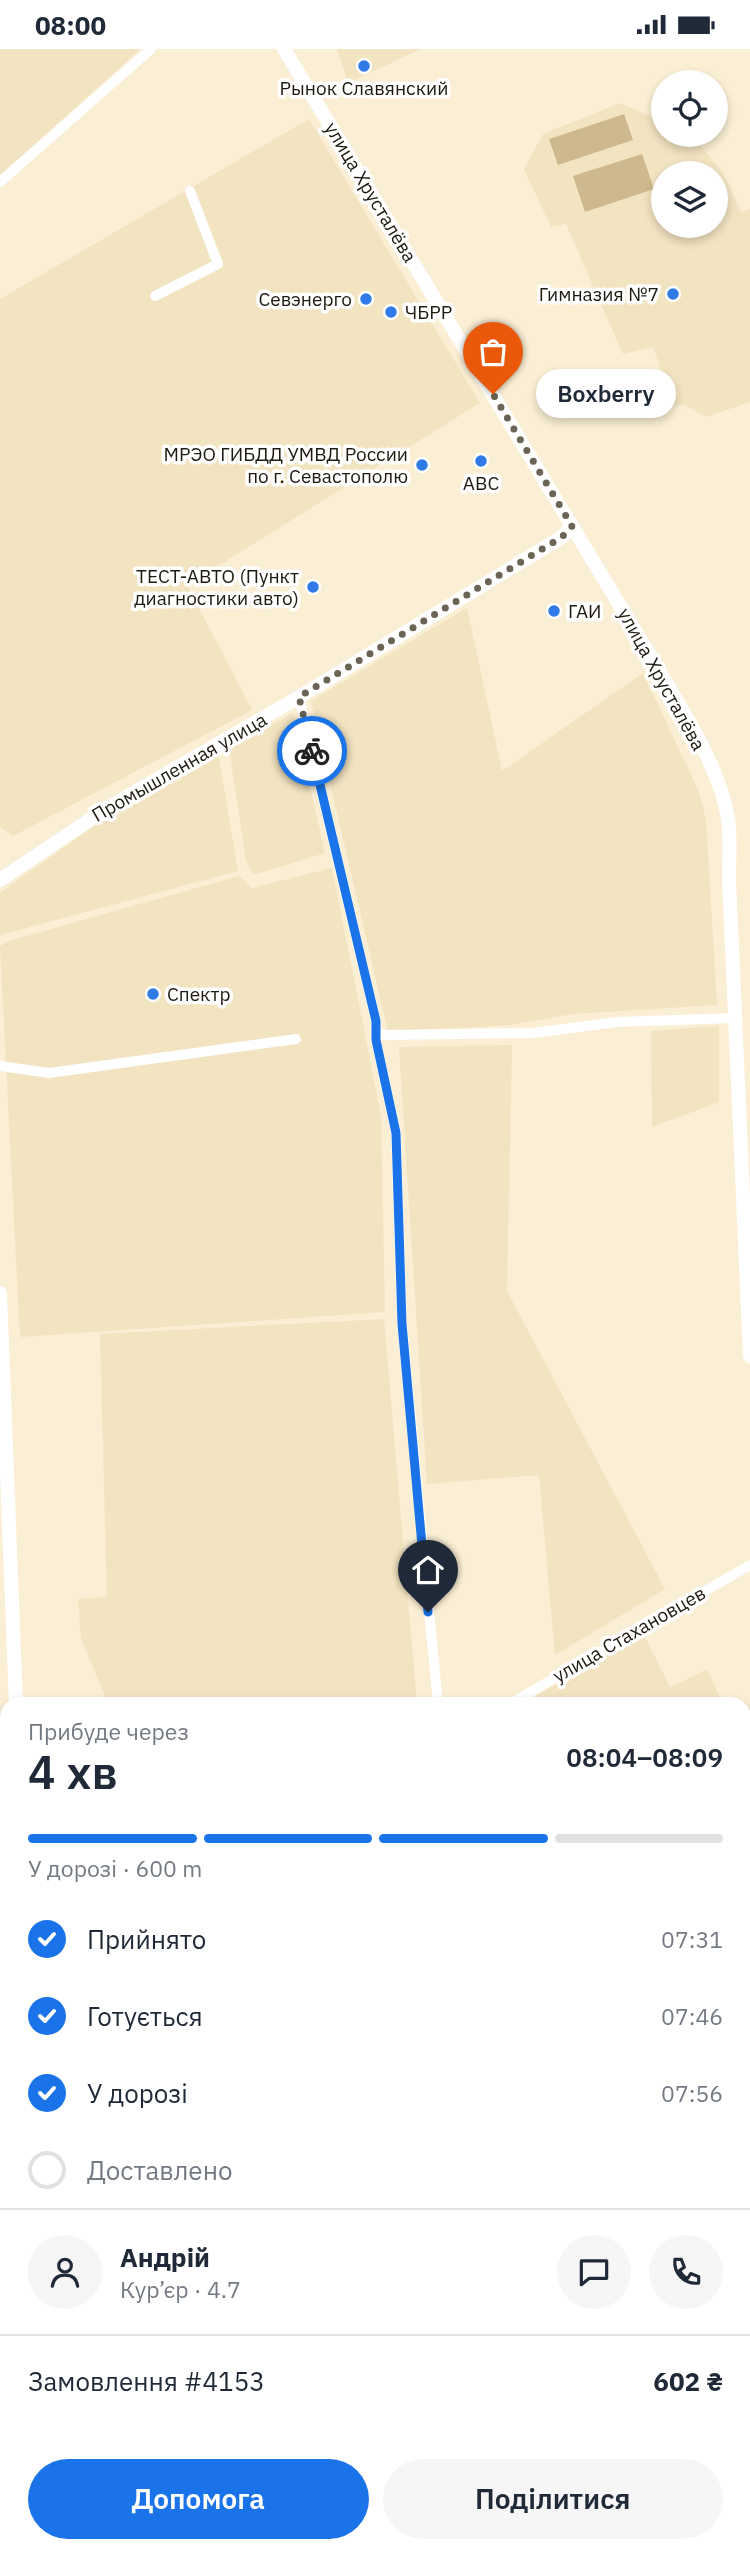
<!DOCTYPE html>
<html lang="uk">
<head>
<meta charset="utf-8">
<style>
  body { margin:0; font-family:"IBM Plex Sans",sans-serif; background:#f6f6f7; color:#1f2937; height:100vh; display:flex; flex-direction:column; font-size:26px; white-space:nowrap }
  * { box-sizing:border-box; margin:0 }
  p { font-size:23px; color:#747a83 }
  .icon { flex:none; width:38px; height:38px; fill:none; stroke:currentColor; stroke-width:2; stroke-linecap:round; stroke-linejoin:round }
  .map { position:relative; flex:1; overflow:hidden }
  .sheet { position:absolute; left:0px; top:1648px; width:751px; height:856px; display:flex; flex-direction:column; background:#fff; border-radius:21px 21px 0 0; box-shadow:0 4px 10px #0003 }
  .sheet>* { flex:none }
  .controls { position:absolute; left:651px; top:21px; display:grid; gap:14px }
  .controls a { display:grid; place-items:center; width:77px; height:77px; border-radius:50%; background:#fff; box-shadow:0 4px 10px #0003; font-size:35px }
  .pin { position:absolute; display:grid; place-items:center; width:60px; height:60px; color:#fff; margin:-72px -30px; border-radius:50% 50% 50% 0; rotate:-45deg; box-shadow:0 0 7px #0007 }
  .pin .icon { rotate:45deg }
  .courier { position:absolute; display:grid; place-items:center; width:70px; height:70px; margin:-35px; border:5px solid #1a73e8; border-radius:50%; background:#fff; color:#222; box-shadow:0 2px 9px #0007 }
  .bubble { position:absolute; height:49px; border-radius:24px; background:#fff; box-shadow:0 4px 10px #0003; font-size:23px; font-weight:600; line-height:49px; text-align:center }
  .head em { font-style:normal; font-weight:600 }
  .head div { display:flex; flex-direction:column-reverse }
  .head { display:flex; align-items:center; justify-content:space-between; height:119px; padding:0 28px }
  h1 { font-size:46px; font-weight:600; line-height:52px }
  .bar { display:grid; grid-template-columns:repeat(4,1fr); gap:10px 7px; align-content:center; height:84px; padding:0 28px }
  .bar i { height:9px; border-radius:5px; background:#e0e1e3 }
  .bar .current { background:#1a73e8 }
  .bar p { grid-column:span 4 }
  .line { display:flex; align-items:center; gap:18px; padding:0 28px; border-top:2px solid #e0e1e3 }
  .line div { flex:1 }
  .round { display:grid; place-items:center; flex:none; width:74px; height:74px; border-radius:37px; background:#f6f6f7 }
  ol { padding:0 28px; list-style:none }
  li { display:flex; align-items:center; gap:21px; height:77px }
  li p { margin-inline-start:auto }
  li .icon { padding:7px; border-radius:50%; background:#1a73e8; color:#fff; stroke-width:4 }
  li:last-child { color:#747a83 }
  li i { width:38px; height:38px; border:4px solid #e0e1e3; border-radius:50% }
  .action { display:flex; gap:14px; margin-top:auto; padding:14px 28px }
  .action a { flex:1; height:80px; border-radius:42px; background:#1a73e8; color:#fff; font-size:28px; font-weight:600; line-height:80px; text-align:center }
  .action a+a { background:#f6f6f7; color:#1f2937 }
  .status { display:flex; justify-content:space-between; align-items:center; height:49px; padding:0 35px; background:#fff; direction:ltr }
  .status svg { height:19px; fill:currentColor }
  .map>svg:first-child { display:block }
</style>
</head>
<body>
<div class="status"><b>08:00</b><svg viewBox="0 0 49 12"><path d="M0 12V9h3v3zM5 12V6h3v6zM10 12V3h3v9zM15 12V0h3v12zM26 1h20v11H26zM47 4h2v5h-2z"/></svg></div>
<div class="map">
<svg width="750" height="2503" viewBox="0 0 750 2503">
  <rect width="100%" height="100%" fill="#faeed4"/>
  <g fill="#f2e3c1" fill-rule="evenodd">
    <polygon points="0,0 140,0 0,127"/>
    <polygon points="337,0 421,0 348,34"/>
    <path d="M620 54 663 73V86H692L723 124 741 163 750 160V353L706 368 683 355 665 360 660 348 664 330 653 298 623 305 566 175 551 178 524 120 543 85ZM663 124H716V177H663Z"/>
    <polygon points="309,70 480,354 187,536 252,661 13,787 0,778 0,250"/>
    <polygon points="467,559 502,722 643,624 699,743 706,771 717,956 572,965 511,976 388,983 311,652"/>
    <polygon points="293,664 325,804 254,826 246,812 229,699"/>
    <polygon points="218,702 238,822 0,886 0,844 118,760"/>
    <polygon points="332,819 381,1067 385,1263 20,1288 0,897 9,892 239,827 252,839"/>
    <polygon points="719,977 719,1053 652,1078 651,982"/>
    <polygon points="512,996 507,1242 665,1540 555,1606 539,1426 427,1435 399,998"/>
    <polygon points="384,1270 417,1655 108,1655 81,1589 78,1550 107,1548 100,1285"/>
    <polygon points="642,1582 670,1638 707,1621 723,1655 522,1656"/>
    <polygon points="750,1744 750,1875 744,1874 744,1747"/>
    <polygon points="744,1937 750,1937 750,2304 744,2305"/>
    <polygon points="7,2476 7,2497 131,2497 132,2503 0,2503 0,2487"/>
    <polygon points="150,2497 687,2497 693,2503 151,2503"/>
  </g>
  <g fill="#cdb98d">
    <polygon points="624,65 633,91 558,116 549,90"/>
    <polygon points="642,105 654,140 585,163 573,127"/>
  </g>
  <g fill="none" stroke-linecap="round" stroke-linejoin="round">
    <g stroke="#fff" stroke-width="10">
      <polyline points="0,133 151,0"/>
      <polyline points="155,247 218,215 190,142"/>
      <polyline points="299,648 376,972 376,991 396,1084 402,1275 438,1656"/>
      <polyline points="376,984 386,986 533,984 617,973 735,969"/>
      <polyline points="0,1017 49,1024 296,990"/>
      <polyline points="508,1656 750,1516"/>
      <polyline points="0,1722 7,1722"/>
    </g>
    <g stroke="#fff" stroke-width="14">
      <path d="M284 0 648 603C676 652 720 715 728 770 731 789 729 811 729 830L750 1307"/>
      <polyline points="0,831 109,758 299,648 562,488 572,477"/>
      <polyline points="0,1244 16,1656"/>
      <polyline points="744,2313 750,2311"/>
      <polyline points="0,2336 7,2322"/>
      <polyline points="0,2440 7,2439"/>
    </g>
  </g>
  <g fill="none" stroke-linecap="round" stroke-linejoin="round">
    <polyline stroke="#6b6455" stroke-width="7" stroke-dasharray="0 12.6" points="312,702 299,648 562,488 572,477 493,345"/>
    <polyline stroke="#1a73e8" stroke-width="9" points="312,702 376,972 376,991 396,1084 402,1275 428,1563"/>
  </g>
  <g fill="#2f7ae6" stroke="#fff" stroke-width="2.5">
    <circle cx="364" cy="17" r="7"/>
    <circle cx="673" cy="245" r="7"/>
    <circle cx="366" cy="250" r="7"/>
    <circle cx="391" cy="263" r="7"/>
    <circle cx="481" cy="412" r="7"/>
    <circle cx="422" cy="416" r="7"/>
    <circle cx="313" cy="538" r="7"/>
    <circle cx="554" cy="562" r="7"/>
    <circle cx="153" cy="945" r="7"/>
  </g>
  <g text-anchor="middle" stroke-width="7" stroke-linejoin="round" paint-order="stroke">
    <g font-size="19" fill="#1e1a10" stroke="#fff" text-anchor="end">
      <text x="364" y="46" text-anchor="middle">Рынок Славянский</text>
      <text x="659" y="252">Гимназия №7</text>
      <text x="352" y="257">Севэнерго</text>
      <text x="405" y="270" text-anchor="start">ЧБРР</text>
      <text x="408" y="412">МРЭО ГИБДД УМВД России<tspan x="408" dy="22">по г. Севастополю</tspan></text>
      <text x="481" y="441" text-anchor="middle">АВС</text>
      <text x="299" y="534">ТЕСТ-АВТО (Пункт<tspan x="299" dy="22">диагностики авто)</tspan></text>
      <text x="568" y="569" text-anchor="start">ГАИ</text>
      <text x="167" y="952" text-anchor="start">Спектр</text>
    </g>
    <g font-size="19" fill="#1e1a10" stroke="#fff">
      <text transform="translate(371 143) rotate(59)" y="7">улица Хрусталёва</text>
      <text transform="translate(662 630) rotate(61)" y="7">улица Хрусталёва</text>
      <text transform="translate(179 718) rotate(-30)" y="7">Промышленная улица</text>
      <text transform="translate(629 1585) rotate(-30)" y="7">улица Стахановцев</text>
    </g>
  </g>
</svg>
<div class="controls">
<a><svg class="icon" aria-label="locate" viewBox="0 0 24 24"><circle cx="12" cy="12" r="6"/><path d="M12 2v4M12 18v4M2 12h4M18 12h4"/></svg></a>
<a><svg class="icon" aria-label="layers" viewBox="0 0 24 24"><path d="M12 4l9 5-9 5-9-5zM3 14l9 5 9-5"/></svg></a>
</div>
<div class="pin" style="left:493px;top:345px;background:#ea580c"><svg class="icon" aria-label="bag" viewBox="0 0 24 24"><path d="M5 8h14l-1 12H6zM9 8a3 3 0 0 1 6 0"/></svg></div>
<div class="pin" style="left:428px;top:1563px;background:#1f2937"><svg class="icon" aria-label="home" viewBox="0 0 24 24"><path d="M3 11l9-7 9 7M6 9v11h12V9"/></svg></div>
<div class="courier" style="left:312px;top:702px"><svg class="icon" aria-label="bike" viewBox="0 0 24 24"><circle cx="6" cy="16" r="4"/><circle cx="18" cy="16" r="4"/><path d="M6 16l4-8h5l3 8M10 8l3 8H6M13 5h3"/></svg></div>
<div class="bubble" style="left:536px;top:320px;width:140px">Boxberry</div>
<section class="sheet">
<div class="head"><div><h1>4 хв</h1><p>Прибуде через</p></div><em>08:04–08:09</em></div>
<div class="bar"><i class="current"></i><i class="current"></i><i class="current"></i><i></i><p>У дорозі · 600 m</p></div>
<ol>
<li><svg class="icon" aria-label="check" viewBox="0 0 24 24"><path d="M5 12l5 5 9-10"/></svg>Прийнято<p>07:31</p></li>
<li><svg class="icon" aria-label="check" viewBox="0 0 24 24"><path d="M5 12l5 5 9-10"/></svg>Готується<p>07:46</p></li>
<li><svg class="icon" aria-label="check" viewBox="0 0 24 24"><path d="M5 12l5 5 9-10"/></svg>У дорозі<p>07:56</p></li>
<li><i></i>Доставлено</li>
</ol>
<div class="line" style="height:126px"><a class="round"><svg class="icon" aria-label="person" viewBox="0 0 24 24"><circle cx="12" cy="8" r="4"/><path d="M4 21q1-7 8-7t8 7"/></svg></a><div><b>Андрій</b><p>Кур’єр · 4.7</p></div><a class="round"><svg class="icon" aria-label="chat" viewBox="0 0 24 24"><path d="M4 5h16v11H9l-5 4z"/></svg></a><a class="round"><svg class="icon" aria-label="phone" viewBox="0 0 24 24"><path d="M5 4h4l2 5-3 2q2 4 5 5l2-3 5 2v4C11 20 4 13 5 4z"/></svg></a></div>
<div class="line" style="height:91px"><div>Замовлення #4153</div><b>602 ₴</b></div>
<div class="action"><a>Допомога</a><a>Поділитися</a></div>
</section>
</div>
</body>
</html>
